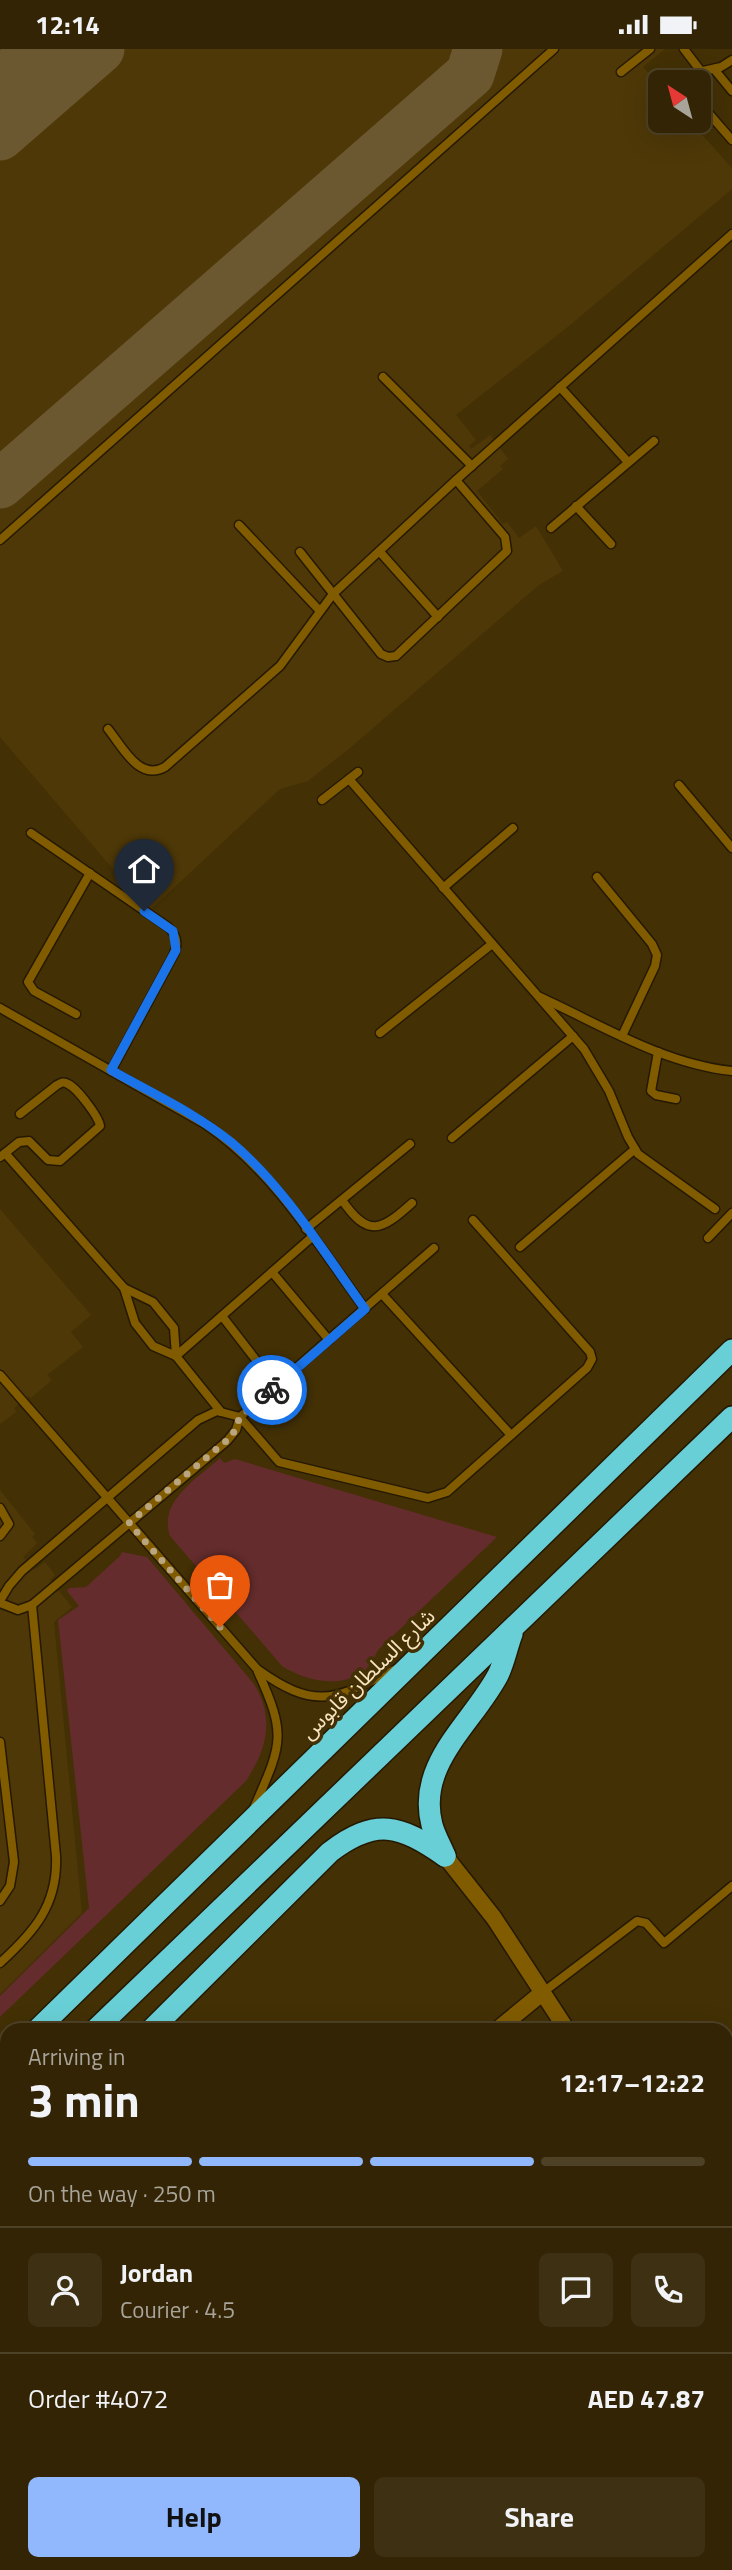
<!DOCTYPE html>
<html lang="en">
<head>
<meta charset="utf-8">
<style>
  body { margin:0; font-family:"Titillium Web","Noto Sans Arabic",sans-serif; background:#3d3013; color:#f1f3f6; height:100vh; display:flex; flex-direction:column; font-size:26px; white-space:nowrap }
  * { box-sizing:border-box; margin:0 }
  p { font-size:23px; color:#a8a49a }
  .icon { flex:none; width:38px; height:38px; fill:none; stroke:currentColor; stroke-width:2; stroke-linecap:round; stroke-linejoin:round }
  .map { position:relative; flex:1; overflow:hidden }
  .drawer { position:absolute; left:0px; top:1974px; width:733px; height:548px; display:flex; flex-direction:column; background:#322404; border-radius:21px 21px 0 0; box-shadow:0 7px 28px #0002,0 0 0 2px #4d4126 }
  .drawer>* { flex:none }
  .needle { width:46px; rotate:324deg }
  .tools { position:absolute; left:648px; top:21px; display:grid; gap:14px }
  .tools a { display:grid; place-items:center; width:63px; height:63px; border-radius:10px; background:#322404; box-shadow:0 7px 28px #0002,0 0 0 2px #4d4126; font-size:35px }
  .pin { position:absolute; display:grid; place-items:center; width:60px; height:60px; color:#fff; margin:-72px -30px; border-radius:50% 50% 50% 0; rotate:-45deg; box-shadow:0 0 7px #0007 }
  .pin .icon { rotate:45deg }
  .courier { position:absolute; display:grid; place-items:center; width:70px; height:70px; margin:-35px; border:5px solid #1a73e8; border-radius:50%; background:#fff; color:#222; box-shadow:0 2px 9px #0007 }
  .head em { font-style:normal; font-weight:700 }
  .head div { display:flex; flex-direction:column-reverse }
  .head { display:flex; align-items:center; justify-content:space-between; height:119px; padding:0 28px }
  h1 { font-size:46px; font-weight:700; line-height:52px }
  .bar { display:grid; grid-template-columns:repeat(4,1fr); gap:10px 7px; align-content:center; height:84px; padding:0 28px }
  .bar i { height:9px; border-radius:5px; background:#4d4126 }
  .bar .active { background:#91b8fd }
  .bar p { grid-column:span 4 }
  .line { display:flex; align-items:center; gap:18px; padding:0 28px; border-top:2px solid #4d4126 }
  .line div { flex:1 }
  .round { display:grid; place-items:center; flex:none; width:74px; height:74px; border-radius:10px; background:#3d3013 }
  .cta { display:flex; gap:14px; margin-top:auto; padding:14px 28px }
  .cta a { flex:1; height:80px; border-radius:10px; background:#91b8fd; color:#111; font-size:28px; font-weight:700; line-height:80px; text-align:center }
  .cta a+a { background:#3d3013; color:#f1f3f6 }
  .status { display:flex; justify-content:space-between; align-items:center; height:49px; padding:0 35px; background:#322404; direction:ltr }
  .status svg { height:19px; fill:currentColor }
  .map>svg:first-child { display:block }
</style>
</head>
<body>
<div class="status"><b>12:14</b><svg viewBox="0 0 49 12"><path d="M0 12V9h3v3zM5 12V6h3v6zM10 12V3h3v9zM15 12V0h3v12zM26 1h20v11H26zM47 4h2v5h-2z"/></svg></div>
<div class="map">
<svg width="732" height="2521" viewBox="0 0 732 2521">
  <rect width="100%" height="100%" fill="#433005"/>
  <g fill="#4e3808">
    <polygon points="0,0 665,0 643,18 660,37 660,72 690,72 732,119 732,140 569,277 456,366 476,391 469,397 471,400 490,386 508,410 500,417 503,420 477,442 503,475 507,473 519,489 536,477 563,522 539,536 350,699 308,732 280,740 149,862 0,688"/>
    <polygon points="0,1160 91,1266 71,1283 83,1298 47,1326 52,1331 31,1349 28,1347 14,1359 16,1363 0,1375"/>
    <polygon points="0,1441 35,1485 32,1488 37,1494 23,1508 34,1521 45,1513 55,1526 50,1531 72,1558 54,1573 82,1864 0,1945"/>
  </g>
  <g fill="#642c2c">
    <path d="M220 1409 224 1414 235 1410 497 1488 378 1601C375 1607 372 1615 366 1620 342 1641 306 1632 282 1617L170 1487C158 1452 197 1430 220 1409Z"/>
    <path d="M122 1503 147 1508 254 1635C275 1669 267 1700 246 1732L0 1968V1947L89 1859 58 1571 79 1557 67 1542 69 1539 86 1538 120 1507Z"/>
  </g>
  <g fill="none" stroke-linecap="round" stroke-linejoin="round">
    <g stroke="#6c5830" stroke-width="49">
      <polyline points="0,33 39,0"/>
      <polyline points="0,87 100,0"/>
      <polyline points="0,435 470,25 478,0"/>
    </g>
    <g stroke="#251903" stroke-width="11">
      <g id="lane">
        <polyline points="684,0 700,21"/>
        <polyline points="714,20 732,42"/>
        <polyline points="621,23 650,0"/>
        <polyline points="689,33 694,24 721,18 732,11"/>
        <polyline points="698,52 732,91"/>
        <polyline points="383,328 472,417"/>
        <polyline points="560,338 628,413"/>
        <polyline points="576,457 611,495"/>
        <polyline points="239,476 319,561"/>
        <polyline points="551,479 654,392"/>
        <polyline points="0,491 554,0"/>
        <polyline points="300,503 381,605 388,608 396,607 507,502 505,488 456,431"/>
        <polyline points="380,503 438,568"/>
        <path d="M108 680C122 697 139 733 165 718L280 617 333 545 456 431 732 185"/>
        <polyline points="349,730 584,1000 609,1042 628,1088 638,1105 715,1160"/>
        <polyline points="679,736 732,799"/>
        <polyline points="322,751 358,723"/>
        <path d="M31 784 168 878C177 886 179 895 173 907L111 1022"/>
        <polyline points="597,828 652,895 657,906 655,917 622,987"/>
        <polyline points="443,839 513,779"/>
        <path d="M540 948C601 976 664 1015 732 1022"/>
        <path d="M0 959 205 1075C273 1121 317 1194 365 1260"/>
        <polyline points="76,965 34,942 28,933 90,824"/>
        <polyline points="380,984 492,895"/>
        <polyline points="658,1003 651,1042 656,1046 676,1050"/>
        <polyline points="452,1089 573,987"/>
        <polyline points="5,1104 124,1239 153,1253 174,1279 176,1307"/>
        <path d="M0 1108 19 1093 29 1092 48 1111 60 1112 100 1077C99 1068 77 1039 68 1035 63 1032 61 1034 57 1036L20 1065"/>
        <path d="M342 1151C368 1189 381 1182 412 1154"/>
        <polyline points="306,1180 410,1095"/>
        <polyline points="708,1189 732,1164"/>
        <polyline points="520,1198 635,1100"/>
        <polyline points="272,1223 329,1291"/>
        <polyline points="124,1239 135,1274 153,1297 176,1307 221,1363"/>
        <polyline points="382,1245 511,1386"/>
        <polyline points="222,1267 276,1337"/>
        <polyline points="176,1307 312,1188"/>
        <path d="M0 1326 257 1620C317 1663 335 1650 396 1620"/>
        <polyline points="0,1459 9,1475 0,1487"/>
        <polyline points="0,1552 9,1537 22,1522 198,1371 217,1362 240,1368 279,1413 428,1449 447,1443 587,1319 592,1310 590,1303 473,1171"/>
        <polyline points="0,1554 18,1561 32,1556 227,1392 236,1381 240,1368 434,1199"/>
        <polyline points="0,1693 14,1813 10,1837 0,1852"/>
        <path d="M254 1759C281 1696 288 1688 258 1623"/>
        <path d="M0 1914C34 1883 58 1856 56 1807L32 1556"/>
        <polyline points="542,1944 637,1872 646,1874 664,1894 732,1837"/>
      </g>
    </g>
    <g stroke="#251903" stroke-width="19">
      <g id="street">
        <polyline points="445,1807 494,1869 567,1981"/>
        <polyline points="497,1981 542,1944"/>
        <polyline points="726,2170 732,2176"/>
        <polyline points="0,2401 7,2395"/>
        <polyline points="726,2487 732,2493"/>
      </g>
    </g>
    <g stroke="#251903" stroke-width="24">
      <g id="highway">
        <path d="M445 1807C441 1797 435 1787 432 1776 416 1715 472 1675 498 1626 504 1614 507 1598 512 1585"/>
        <polyline points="37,1981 732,1301"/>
        <polyline points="95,1981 732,1368"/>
        <path d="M151 1981 330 1803C376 1768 400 1776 445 1807"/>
        <polyline points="0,2017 7,2010"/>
        <polyline points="0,2074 7,2067"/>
        <polyline points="0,2108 7,2102"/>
      </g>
    </g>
    <use href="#lane" stroke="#805b00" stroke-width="8"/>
    <use href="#street" stroke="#805b00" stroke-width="16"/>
    <use href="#highway" stroke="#69cfd6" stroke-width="21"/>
  </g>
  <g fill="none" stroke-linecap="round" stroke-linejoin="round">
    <polyline stroke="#b9a57f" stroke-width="7" stroke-dasharray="0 12.6" points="220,1578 129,1474 232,1387 240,1368 272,1341"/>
    <path stroke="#1a73e8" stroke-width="9" d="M144 862 173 882 176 901 111 1021C151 1044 195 1064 231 1093 284 1137 325 1205 365 1260L272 1341"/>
  </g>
  <g text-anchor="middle" stroke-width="7" stroke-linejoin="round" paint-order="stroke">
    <g font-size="21" fill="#f9e4c1" stroke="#433005">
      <text transform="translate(368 1625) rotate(-44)" y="7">شارع السلطان قابوس</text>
    </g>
  </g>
</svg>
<div class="tools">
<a><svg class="needle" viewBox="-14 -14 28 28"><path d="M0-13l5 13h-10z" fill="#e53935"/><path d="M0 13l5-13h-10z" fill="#a8a49a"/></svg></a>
</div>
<div class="pin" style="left:220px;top:1578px;background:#ea580c"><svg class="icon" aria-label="bag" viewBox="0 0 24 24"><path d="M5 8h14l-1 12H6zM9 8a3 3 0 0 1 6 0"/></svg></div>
<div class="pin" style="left:144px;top:862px;background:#1f2937"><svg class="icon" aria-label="home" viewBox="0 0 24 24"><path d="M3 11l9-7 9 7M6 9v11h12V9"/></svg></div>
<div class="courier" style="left:272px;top:1341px"><svg class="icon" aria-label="bike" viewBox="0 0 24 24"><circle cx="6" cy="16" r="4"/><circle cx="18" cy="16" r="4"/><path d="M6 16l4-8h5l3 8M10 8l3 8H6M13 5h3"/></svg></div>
<section class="drawer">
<div class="head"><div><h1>3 min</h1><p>Arriving in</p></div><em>12:17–12:22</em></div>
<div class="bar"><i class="active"></i><i class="active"></i><i class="active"></i><i></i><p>On the way · 250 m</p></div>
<div class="line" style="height:126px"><a class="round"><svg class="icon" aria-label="person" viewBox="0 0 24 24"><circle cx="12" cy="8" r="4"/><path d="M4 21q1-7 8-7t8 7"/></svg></a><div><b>Jordan</b><p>Courier · 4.5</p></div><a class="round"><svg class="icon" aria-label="chat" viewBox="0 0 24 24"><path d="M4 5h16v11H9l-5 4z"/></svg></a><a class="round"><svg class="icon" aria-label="phone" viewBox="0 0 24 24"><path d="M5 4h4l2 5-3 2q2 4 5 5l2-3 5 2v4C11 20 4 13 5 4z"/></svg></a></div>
<div class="line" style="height:91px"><div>Order #4072</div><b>AED 47.87</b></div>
<div class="cta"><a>Help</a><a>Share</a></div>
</section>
</div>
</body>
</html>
